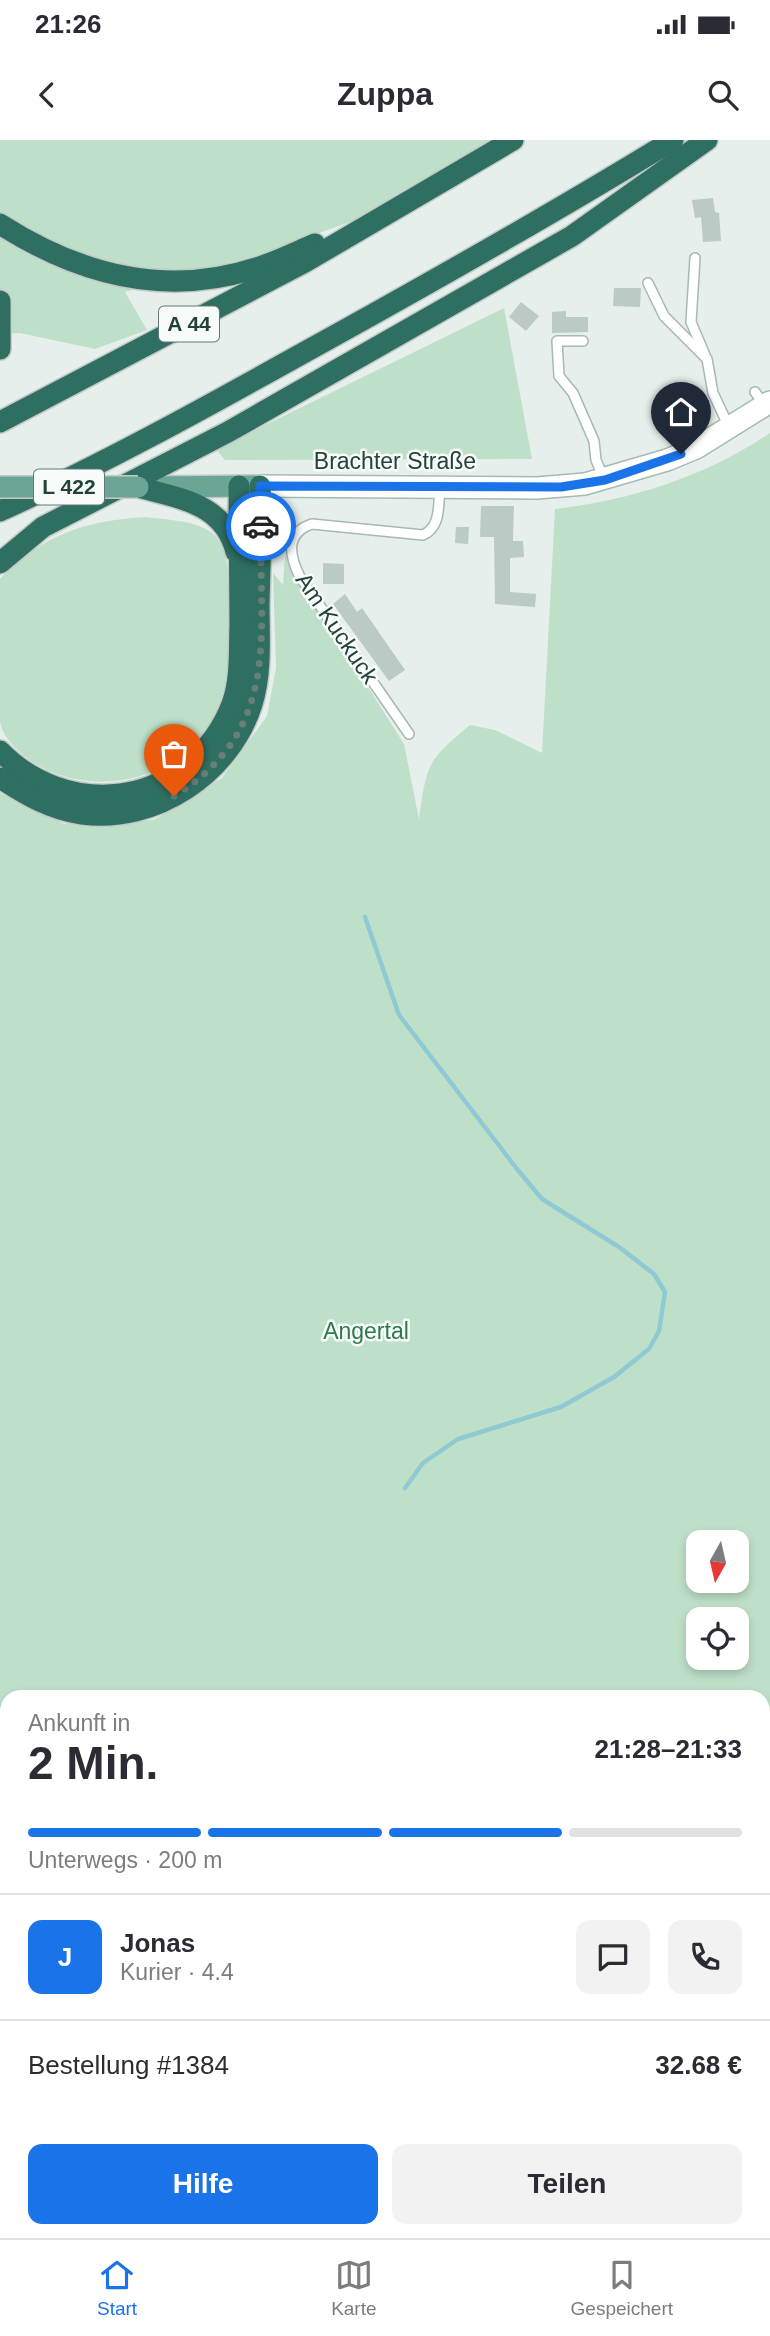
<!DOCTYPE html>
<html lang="de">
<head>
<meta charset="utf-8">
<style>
  body { margin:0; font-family:Arial,sans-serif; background:#f2f2f3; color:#2b2b33; height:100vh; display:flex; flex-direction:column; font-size:26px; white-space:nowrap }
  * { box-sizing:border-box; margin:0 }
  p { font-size:23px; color:#7c7c81 }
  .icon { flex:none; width:38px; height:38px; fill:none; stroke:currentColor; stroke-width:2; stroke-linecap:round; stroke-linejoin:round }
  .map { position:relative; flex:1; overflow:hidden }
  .side { position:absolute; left:0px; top:1550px; width:770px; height:548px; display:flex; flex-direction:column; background:#fff; border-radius:21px 21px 0 0; box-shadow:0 4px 10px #0003 }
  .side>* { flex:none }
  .needle { width:46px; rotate:188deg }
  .controls { position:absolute; left:686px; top:1390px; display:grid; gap:14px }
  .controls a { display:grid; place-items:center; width:63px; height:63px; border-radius:14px; background:#fff; box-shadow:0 4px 10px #0003; font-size:35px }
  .pin { position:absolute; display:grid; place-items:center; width:60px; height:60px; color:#fff; margin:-72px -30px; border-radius:50% 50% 50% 0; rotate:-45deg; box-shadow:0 0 7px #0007 }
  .pin .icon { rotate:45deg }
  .courier { position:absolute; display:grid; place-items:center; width:70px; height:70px; margin:-35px; border:5px solid #1a73e8; border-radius:50%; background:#fff; color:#222; box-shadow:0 2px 9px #0007 }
  .overview em { font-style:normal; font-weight:800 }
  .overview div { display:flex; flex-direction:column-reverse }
  .overview { display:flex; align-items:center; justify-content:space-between; height:119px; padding:0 28px }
  h1 { font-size:46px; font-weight:800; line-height:52px }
  .bar { display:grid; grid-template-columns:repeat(4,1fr); gap:10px 7px; align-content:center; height:84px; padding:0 28px }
  .bar i { height:9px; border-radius:5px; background:#e1e1e2 }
  .bar .current { background:#1a73e8 }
  .bar p { grid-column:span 4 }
  .line { display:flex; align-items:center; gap:18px; padding:0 28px; border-top:2px solid #e1e1e2 }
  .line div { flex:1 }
  .round { display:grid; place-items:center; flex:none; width:74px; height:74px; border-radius:14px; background:#f2f2f3 }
  .cta { display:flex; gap:14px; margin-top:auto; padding:14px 28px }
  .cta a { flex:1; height:80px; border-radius:14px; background:#1a73e8; color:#fff; font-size:28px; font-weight:800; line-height:80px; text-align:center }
  .cta a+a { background:#f2f2f3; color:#2b2b33 }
  .status { display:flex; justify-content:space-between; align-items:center; height:49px; padding:0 35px; background:#fff; direction:ltr }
  .status svg { height:19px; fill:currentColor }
  header { display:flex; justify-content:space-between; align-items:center; height:91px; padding:0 28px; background:#fff; font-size:32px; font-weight:800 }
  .tabs { display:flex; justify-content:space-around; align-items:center; height:98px; border-top:2px solid #e1e1e2; background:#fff; font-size:19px; color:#7c7c81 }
  .tabs a { display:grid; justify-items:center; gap:4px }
  .tabs .current { color:#1a73e8 }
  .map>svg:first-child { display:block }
</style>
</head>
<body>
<div class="status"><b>21:26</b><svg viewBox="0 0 49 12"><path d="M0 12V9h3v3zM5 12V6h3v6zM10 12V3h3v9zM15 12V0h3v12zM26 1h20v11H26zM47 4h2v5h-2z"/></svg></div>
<header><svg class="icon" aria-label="back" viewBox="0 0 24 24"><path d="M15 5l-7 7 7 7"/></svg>Zuppa<svg class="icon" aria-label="search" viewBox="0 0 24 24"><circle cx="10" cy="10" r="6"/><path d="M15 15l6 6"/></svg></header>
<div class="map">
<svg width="770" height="2098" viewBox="0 0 770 2098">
  <rect width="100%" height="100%" fill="#e6efeb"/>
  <g fill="#bfe0c8" fill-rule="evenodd">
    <polygon points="0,0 498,0 353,81 254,116 125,152 147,190 95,209 20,193 0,194"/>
    <polygon points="504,168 532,319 225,320 216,309"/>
    <path d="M770 293V2098H0V653L64 684 154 680 222 638 267 576 276 528 273 433 283 445 285 416 404 604 419 679C427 623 427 621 470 585L495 590 542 613 555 369C632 360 706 336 770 293ZM698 1402H737V1440H698ZM698 1479H737V1517H698ZM7 1558H763V2091H7Z"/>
    <path d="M146 377C166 380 202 380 216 397 231 415 228 447 228 469 229 498 230 531 221 559 199 628 118 659 52 632 32 623 5 606 0 582 0 569 0 553 0 540 0 506 0 473 0 439 43 394 85 381 146 377Z"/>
  </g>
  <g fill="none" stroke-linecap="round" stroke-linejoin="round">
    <polyline stroke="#8ec9d4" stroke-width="4.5" points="365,777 399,875 517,1029 542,1059 619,1107 654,1134 665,1152 659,1191 649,1209 614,1237 561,1267 458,1299 423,1323 405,1348"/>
  </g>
  <g fill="#bbcac4">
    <polygon points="713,58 715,72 719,73 721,101 703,102 701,77 695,78 692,60"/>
    <polygon points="614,148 641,148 640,167 613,166"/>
    <polygon points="521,162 539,176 526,191 509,177"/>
    <polygon points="566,171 566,177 588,177 588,192 552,193 552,172"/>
    <polygon points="481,366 514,366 513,401 523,401 524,417 510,418 510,452 536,454 535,467 495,464 494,397 480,397"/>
    <polygon points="456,387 469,387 468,404 455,403"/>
    <polygon points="323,423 344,424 344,444 323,444"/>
    <polygon points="345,454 357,472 362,468 405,530 389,541 333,464"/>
  </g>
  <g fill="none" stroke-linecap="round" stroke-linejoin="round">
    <g stroke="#a8b8b2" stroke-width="12">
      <g id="service">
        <polyline points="695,118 691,182 705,215"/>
        <polyline points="648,143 664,176 707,219 713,253 729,287"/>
        <polyline points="583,201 557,201 559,236 573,253 594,301 596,320 604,339"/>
        <polyline points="755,252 765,266"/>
        <path d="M409 594 300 437C289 415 285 393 312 384L423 395C441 387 438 366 440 348"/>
      </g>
    </g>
    <g stroke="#a4bbb3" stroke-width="24">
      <polyline id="secondary" points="260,346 537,348 585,344 667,320 696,308 770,262"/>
    </g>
    <g stroke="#c2cac8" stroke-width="24">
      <polyline id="primary" points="148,347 255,346"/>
    </g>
    <g stroke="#c2cac8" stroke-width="24">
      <g id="motorway">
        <path d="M0 84C78 134 164 158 256 128 276 122 296 112 315 104"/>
        <polyline points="0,161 0,209"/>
        <polyline points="0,282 305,122 513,0"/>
        <path d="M138 347C180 359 224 363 236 412"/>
        <path d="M0 371C101 325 199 271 296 217 423 147 549 76 673 0"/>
        <polyline points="0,423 43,387 228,292 572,96 707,0"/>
        <path d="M0 611C31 643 76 660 121 654 171 647 214 612 232 564 241 539 239 511 240 485 240 439 239 393 239 346"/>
        <path d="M0 638C26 655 51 670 82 674 155 684 230 634 252 564 262 532 259 497 259 464 260 424 262 385 260 346"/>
      </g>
    </g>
    <use href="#service" stroke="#fff" stroke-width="9"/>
    <use href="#secondary" stroke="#fff" stroke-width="21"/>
    <use href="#primary" stroke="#6aa596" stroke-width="21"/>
    <use href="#motorway" stroke="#2f6f62" stroke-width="21"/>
    <g stroke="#c2cac8" stroke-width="24" stroke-linecap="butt">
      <polyline id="primary-bridge" points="0,347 138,347"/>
    </g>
    <use href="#primary-bridge" stroke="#6aa596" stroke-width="21"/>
  </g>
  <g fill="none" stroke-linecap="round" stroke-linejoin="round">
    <path stroke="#687f78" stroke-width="7" stroke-dasharray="0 12.6" d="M174 656C282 589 259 496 261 386"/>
    <polyline stroke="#1a73e8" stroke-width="9" points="261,386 260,346 561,347 605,340 681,314"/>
  </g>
  <g text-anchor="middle" stroke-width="5" stroke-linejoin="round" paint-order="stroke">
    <g fill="#f7fbf9" stroke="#637a73" stroke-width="2">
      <rect x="159" y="166.5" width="60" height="35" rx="5"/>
      <rect x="34" y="329.5" width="70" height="35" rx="5"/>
    </g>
    <g font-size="21" font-weight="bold" fill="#24423a">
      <text x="189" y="191">A 44</text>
      <text x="69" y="354">L 422</text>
    </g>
    <g font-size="23" fill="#24423a" stroke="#f7fbf9">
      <text x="395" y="329">Brachter Straße</text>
      <text transform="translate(337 488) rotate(56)" y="8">Am Kuckuck</text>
    </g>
    <g font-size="23" fill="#2d7a4b" stroke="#f7fbf9">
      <text x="366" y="1199">Angertal</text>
    </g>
  </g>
</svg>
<div class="controls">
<a><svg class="needle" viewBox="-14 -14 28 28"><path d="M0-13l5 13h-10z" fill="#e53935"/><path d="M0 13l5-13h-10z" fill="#7c7c81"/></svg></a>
<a><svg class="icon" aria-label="locate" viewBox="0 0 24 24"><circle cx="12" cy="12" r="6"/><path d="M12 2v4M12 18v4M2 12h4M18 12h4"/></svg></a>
</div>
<div class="pin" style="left:174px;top:656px;background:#ea580c"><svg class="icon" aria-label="bag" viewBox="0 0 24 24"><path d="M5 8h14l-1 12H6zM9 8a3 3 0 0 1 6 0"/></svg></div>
<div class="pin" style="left:681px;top:314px;background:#1f2937"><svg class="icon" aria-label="home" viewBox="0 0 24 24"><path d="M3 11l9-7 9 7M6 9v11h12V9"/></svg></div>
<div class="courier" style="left:261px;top:386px"><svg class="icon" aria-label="car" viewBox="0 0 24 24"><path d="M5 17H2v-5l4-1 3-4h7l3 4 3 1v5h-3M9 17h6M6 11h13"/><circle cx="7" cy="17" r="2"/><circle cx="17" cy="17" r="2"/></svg></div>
<section class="side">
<div class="overview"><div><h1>2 Min.</h1><p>Ankunft in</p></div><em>21:28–21:33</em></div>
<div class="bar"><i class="current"></i><i class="current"></i><i class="current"></i><i></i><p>Unterwegs · 200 m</p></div>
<div class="line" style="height:126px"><b class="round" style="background:#1a73e8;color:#fff">J</b><div><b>Jonas</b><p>Kurier · 4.4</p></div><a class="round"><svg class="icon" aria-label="chat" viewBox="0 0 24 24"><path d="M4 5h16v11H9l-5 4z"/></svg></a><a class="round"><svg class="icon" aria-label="phone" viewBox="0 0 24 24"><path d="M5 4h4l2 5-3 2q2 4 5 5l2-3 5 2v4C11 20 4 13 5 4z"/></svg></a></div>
<div class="line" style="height:91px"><div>Bestellung #1384</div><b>32.68 €</b></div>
<div class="cta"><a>Hilfe</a><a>Teilen</a></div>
</section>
</div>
<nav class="tabs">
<a class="current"><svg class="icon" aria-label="home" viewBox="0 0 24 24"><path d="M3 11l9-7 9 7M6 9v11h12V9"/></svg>Start</a>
<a><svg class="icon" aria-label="map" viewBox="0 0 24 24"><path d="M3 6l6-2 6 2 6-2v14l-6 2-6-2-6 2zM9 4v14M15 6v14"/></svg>Karte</a>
<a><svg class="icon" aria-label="saved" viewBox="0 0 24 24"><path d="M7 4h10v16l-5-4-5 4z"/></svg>Gespeichert</a>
</nav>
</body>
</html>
